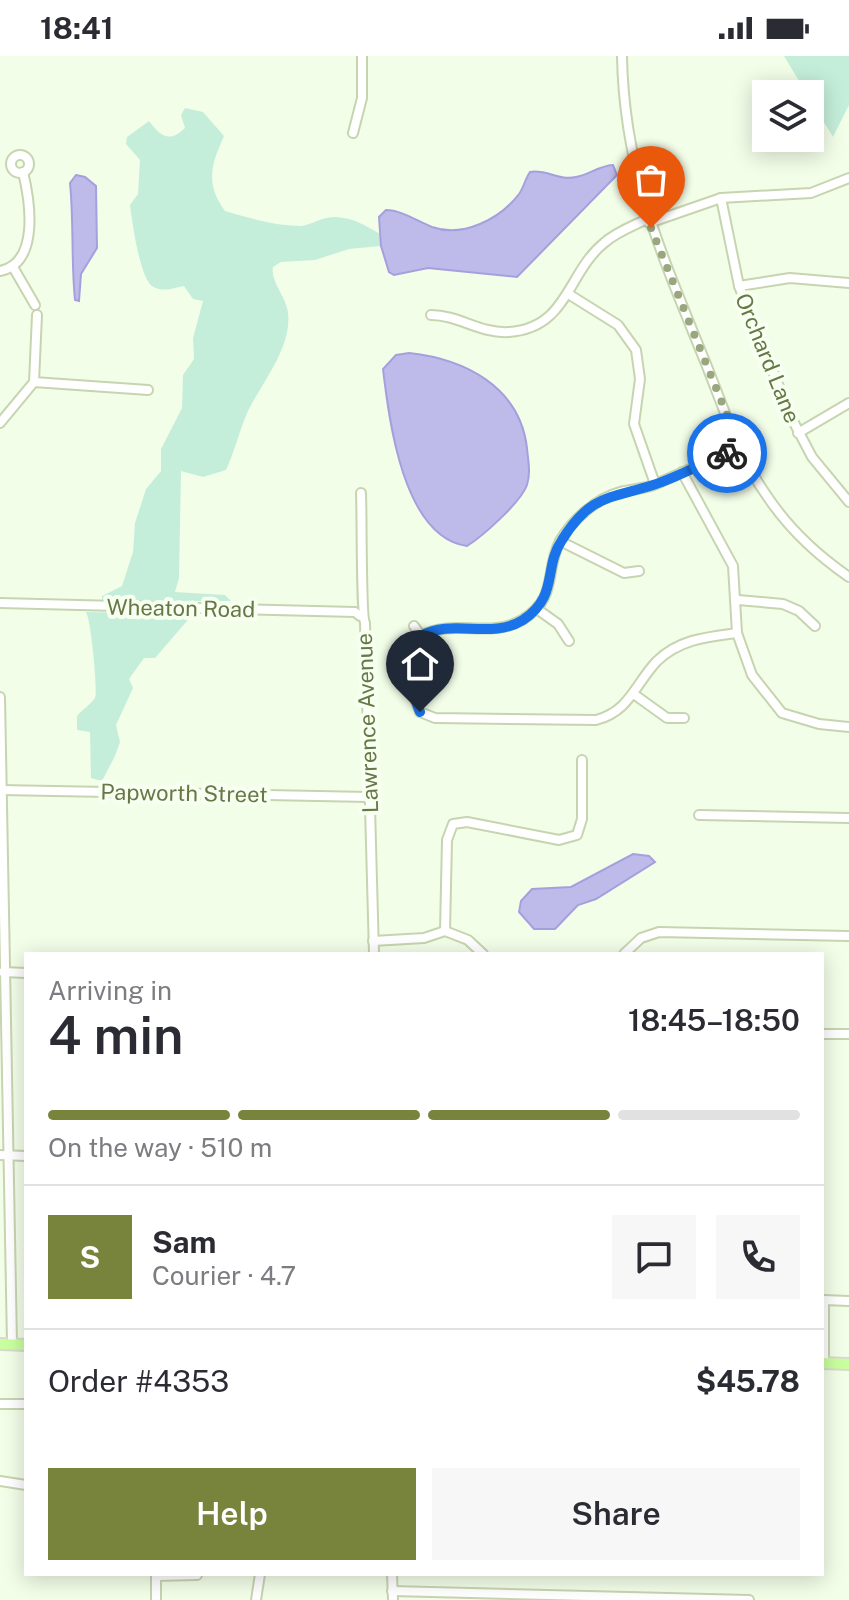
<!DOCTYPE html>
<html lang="en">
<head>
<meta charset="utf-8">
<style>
  body { margin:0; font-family:"Public Sans",sans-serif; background:#f7f7f7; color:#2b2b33; height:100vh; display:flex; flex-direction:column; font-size:30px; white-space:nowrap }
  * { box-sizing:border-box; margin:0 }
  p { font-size:26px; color:#7c7c81 }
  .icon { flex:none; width:44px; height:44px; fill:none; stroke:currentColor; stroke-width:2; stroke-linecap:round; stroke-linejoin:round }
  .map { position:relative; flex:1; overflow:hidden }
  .details { position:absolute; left:24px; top:896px; width:800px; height:624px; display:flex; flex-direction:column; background:#fff; border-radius:0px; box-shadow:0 4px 20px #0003 }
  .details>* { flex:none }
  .fabs { position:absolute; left:752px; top:24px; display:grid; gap:16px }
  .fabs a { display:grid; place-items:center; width:72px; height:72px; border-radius:0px; background:#fff; box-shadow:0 4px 20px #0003; font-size:40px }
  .pin { position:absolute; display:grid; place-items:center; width:68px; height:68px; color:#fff; margin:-82px -34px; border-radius:50% 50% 50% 0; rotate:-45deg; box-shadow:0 0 8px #0007 }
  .pin .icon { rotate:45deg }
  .courier { position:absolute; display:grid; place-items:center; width:80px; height:80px; margin:-40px; border:6px solid #1a73e8; border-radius:50%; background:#fff; color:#222; box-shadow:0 2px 10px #0007 }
  .summary em { font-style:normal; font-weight:600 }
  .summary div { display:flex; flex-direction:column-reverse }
  .summary { display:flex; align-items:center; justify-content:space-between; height:136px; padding:0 24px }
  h1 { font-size:52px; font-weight:600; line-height:60px }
  .bar { display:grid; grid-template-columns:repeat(4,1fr); gap:12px 8px; align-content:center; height:96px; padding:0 24px }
  .bar i { height:10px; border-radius:6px; background:#e1e1e2 }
  .bar .on { background:#78843b }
  .bar p { grid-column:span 4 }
  .line { display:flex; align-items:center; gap:20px; padding:0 24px; border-top:2px solid #e1e1e2 }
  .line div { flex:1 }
  .round { display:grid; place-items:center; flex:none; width:84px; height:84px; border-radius:0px; background:#f7f7f7 }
  .primary-button { display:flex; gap:16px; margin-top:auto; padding:16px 24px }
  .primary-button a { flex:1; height:92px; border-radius:0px; background:#78843b; color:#fff; font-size:32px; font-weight:600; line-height:92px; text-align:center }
  .primary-button a+a { background:#f7f7f7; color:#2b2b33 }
  .status { display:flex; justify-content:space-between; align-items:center; height:56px; padding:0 40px; background:#fff; direction:ltr }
  .status svg { height:22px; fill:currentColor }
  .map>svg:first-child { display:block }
</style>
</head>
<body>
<div class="status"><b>18:41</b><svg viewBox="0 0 49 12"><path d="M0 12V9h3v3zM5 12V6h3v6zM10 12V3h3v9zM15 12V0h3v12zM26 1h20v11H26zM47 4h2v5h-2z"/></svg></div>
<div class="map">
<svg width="849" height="1544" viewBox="0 0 849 1544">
  <rect width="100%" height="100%" fill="#f3fee9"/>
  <g fill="#c5eeda">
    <polygon points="784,0 849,0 849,49 833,81"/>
    <path d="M185 52 203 56 224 80C211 109 205 128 225 155 250 162 274 170 301 170 310 169 317 164 326 162 346 158 363 168 380 178L381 190 349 193 315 204 281 206 273 211C270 226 287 241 288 257 292 291 262 327 248 355 239 375 235 395 226 414L203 421 181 415 179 522 175 536 225 539 231 545H102V540L122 530 133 496 135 467 146 433 161 415V393L182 352 183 319 194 303 193 282 203 245 193 243 184 230C174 232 162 237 152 230 140 222 132 165 130 149L138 138 140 104 126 88 127 81 149 65C161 81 170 87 185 72L181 59Z"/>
    <path d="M86 556 193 558 155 602H144L129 623 133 632 116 669 120 686 115 700 102 725 91 722 90 676 77 674V660C82 654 91 648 95 642 98 636 91 564 86 556Z"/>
  </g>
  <g fill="#bebbea" stroke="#a5a0dd" stroke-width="2">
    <path d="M613 109 617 119 517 221 428 212 394 219 389 216 381 190 379 161 386 154C401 154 417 165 432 171 463 182 500 163 519 138 524 131 525 123 530 116 547 113 559 125 576 121 589 119 598 110 613 109Z"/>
    <path d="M76 119 85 121 96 130 97 192 81 218 79 245 75 244C71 205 74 167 70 127Z"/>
    <path d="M409 297C465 303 520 331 527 392 528 405 531 416 527 429 521 446 483 480 467 490 403 481 389 364 383 313L396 299Z"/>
    <polygon points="633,798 649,800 655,806 596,843 578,849 555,873 534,873 519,856 521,845 532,833 571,831"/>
  </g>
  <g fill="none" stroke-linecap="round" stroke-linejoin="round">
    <g stroke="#c7d4b0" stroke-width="12">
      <g id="minor">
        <path d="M622 0C624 118 663 201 706 308 724 353 739 401 767 440 789 473 817 499 849 521"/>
        <polyline points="353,77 362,42 362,0"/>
        <circle cx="20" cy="108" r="9"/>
        <polyline points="721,142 739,230 791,361 812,401 849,446"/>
        <polyline points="649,167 721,142 811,137 849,122"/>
        <polyline points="13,211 35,249"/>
        <path d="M0 215C40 207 30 145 23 116"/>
        <polyline points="739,230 790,222 849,227"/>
        <polyline points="570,239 618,269 636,294 640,323 634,368 655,428"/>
        <path d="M431 259C459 259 480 278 509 276 568 272 567 217 604 187 616 176 633 170 647 163"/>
        <polyline points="34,326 148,334"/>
        <polyline points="0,367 34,326 37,259"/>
        <polyline points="798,377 849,347"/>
        <polyline points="682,416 733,510 737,577 752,619 782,657 819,668 849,671"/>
        <path d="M361 437C362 456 361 560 365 567L374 898"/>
        <polyline points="560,485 624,517 639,515"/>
        <polyline points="738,544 783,548 799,555 815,570"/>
        <polyline points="0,547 355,556 360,560"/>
        <polyline points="537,553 558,568 569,585"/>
        <polyline points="414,570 421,580"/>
        <path d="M737 577C707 581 680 583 657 605 635 628 630 655 596 664L435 662 420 656C411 635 405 599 421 580 452 562 490 583 522 564 559 541 544 516 560 485 572 464 597 442 620 436 632 433 645 433 656 428 684 416 712 403 740 391"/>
        <polyline points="635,639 667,662 684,662"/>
        <polyline points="0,641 12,1288"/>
        <polyline points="0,734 369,741"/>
        <polyline points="699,759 849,762"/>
        <polyline points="445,875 447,784 453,768 467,766 559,784 577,779 582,763 582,704"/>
        <polyline points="373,885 424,882 445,875 468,884 483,898"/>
        <polyline points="624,898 641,882 659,876 849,880"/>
        <polyline points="3,916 26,917"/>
        <polyline points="822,978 849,978"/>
        <polyline points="0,1099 26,1100"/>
        <polyline points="823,1244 849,1245"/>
        <polyline points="824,1307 824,1244"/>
        <polyline points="0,1348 26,1348"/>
        <polyline points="0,1425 26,1429"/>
        <polyline points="392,1518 393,1544"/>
        <polyline points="392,1535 749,1544"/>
        <polyline points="156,1544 156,1520 197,1519"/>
        <polyline points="256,1544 260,1518"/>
      </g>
    </g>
    <g stroke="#d8dccf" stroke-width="14">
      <g id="major">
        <polyline points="0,1288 26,1289"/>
        <polyline points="822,1307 849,1308"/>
      </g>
    </g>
    <use href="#minor" stroke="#fff" stroke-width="8"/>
    <use href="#major" stroke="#caff9f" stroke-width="10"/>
  </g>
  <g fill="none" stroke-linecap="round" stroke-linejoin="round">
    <polyline stroke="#99a67f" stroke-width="8" stroke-dasharray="0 14.4" points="651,172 740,391 727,397"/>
    <path stroke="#1a73e8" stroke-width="10" d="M420 656C411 635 405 599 421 580 452 562 491 584 523 564 559 540 543 512 562 484 590 439 609 443 653 429 678 421 703 407 727 397"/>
  </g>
  <g text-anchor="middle" stroke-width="8" stroke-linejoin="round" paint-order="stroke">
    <g font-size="22" fill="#687746" stroke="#f7fff1">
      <text transform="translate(768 302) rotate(68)" y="8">Orchard Lane</text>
      <text transform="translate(181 552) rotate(1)" y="8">Wheaton Road</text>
      <text transform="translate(367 667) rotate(-92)" y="8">Lawrence Avenue</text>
      <text transform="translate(184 737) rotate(1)" y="8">Papworth Street</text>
    </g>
  </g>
</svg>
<div class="fabs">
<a><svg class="icon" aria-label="layers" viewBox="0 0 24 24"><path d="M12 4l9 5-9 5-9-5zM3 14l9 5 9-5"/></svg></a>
</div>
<div class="pin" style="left:651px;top:172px;background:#ea580c"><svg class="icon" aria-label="bag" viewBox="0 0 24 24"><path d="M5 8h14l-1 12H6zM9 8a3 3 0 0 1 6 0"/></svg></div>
<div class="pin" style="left:420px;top:656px;background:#1f2937"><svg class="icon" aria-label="home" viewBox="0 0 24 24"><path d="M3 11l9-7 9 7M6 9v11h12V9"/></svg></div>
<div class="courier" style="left:727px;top:397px"><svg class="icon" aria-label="bike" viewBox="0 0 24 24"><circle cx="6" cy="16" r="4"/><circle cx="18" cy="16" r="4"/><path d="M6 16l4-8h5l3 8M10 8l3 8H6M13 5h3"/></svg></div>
<section class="details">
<div class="summary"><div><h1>4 min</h1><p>Arriving in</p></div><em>18:45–18:50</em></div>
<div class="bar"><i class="on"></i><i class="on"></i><i class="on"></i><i></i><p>On the way · 510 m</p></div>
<div class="line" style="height:144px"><b class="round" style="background:#78843b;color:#fff">S</b><div><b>Sam</b><p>Courier · 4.7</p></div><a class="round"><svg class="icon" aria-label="chat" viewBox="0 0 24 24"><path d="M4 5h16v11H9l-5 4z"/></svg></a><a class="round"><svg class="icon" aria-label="phone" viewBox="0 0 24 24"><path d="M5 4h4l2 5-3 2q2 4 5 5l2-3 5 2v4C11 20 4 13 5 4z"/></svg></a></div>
<div class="line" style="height:104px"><div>Order #4353</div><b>$45.78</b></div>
<div class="primary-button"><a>Help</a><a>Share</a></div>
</section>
</div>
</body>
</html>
